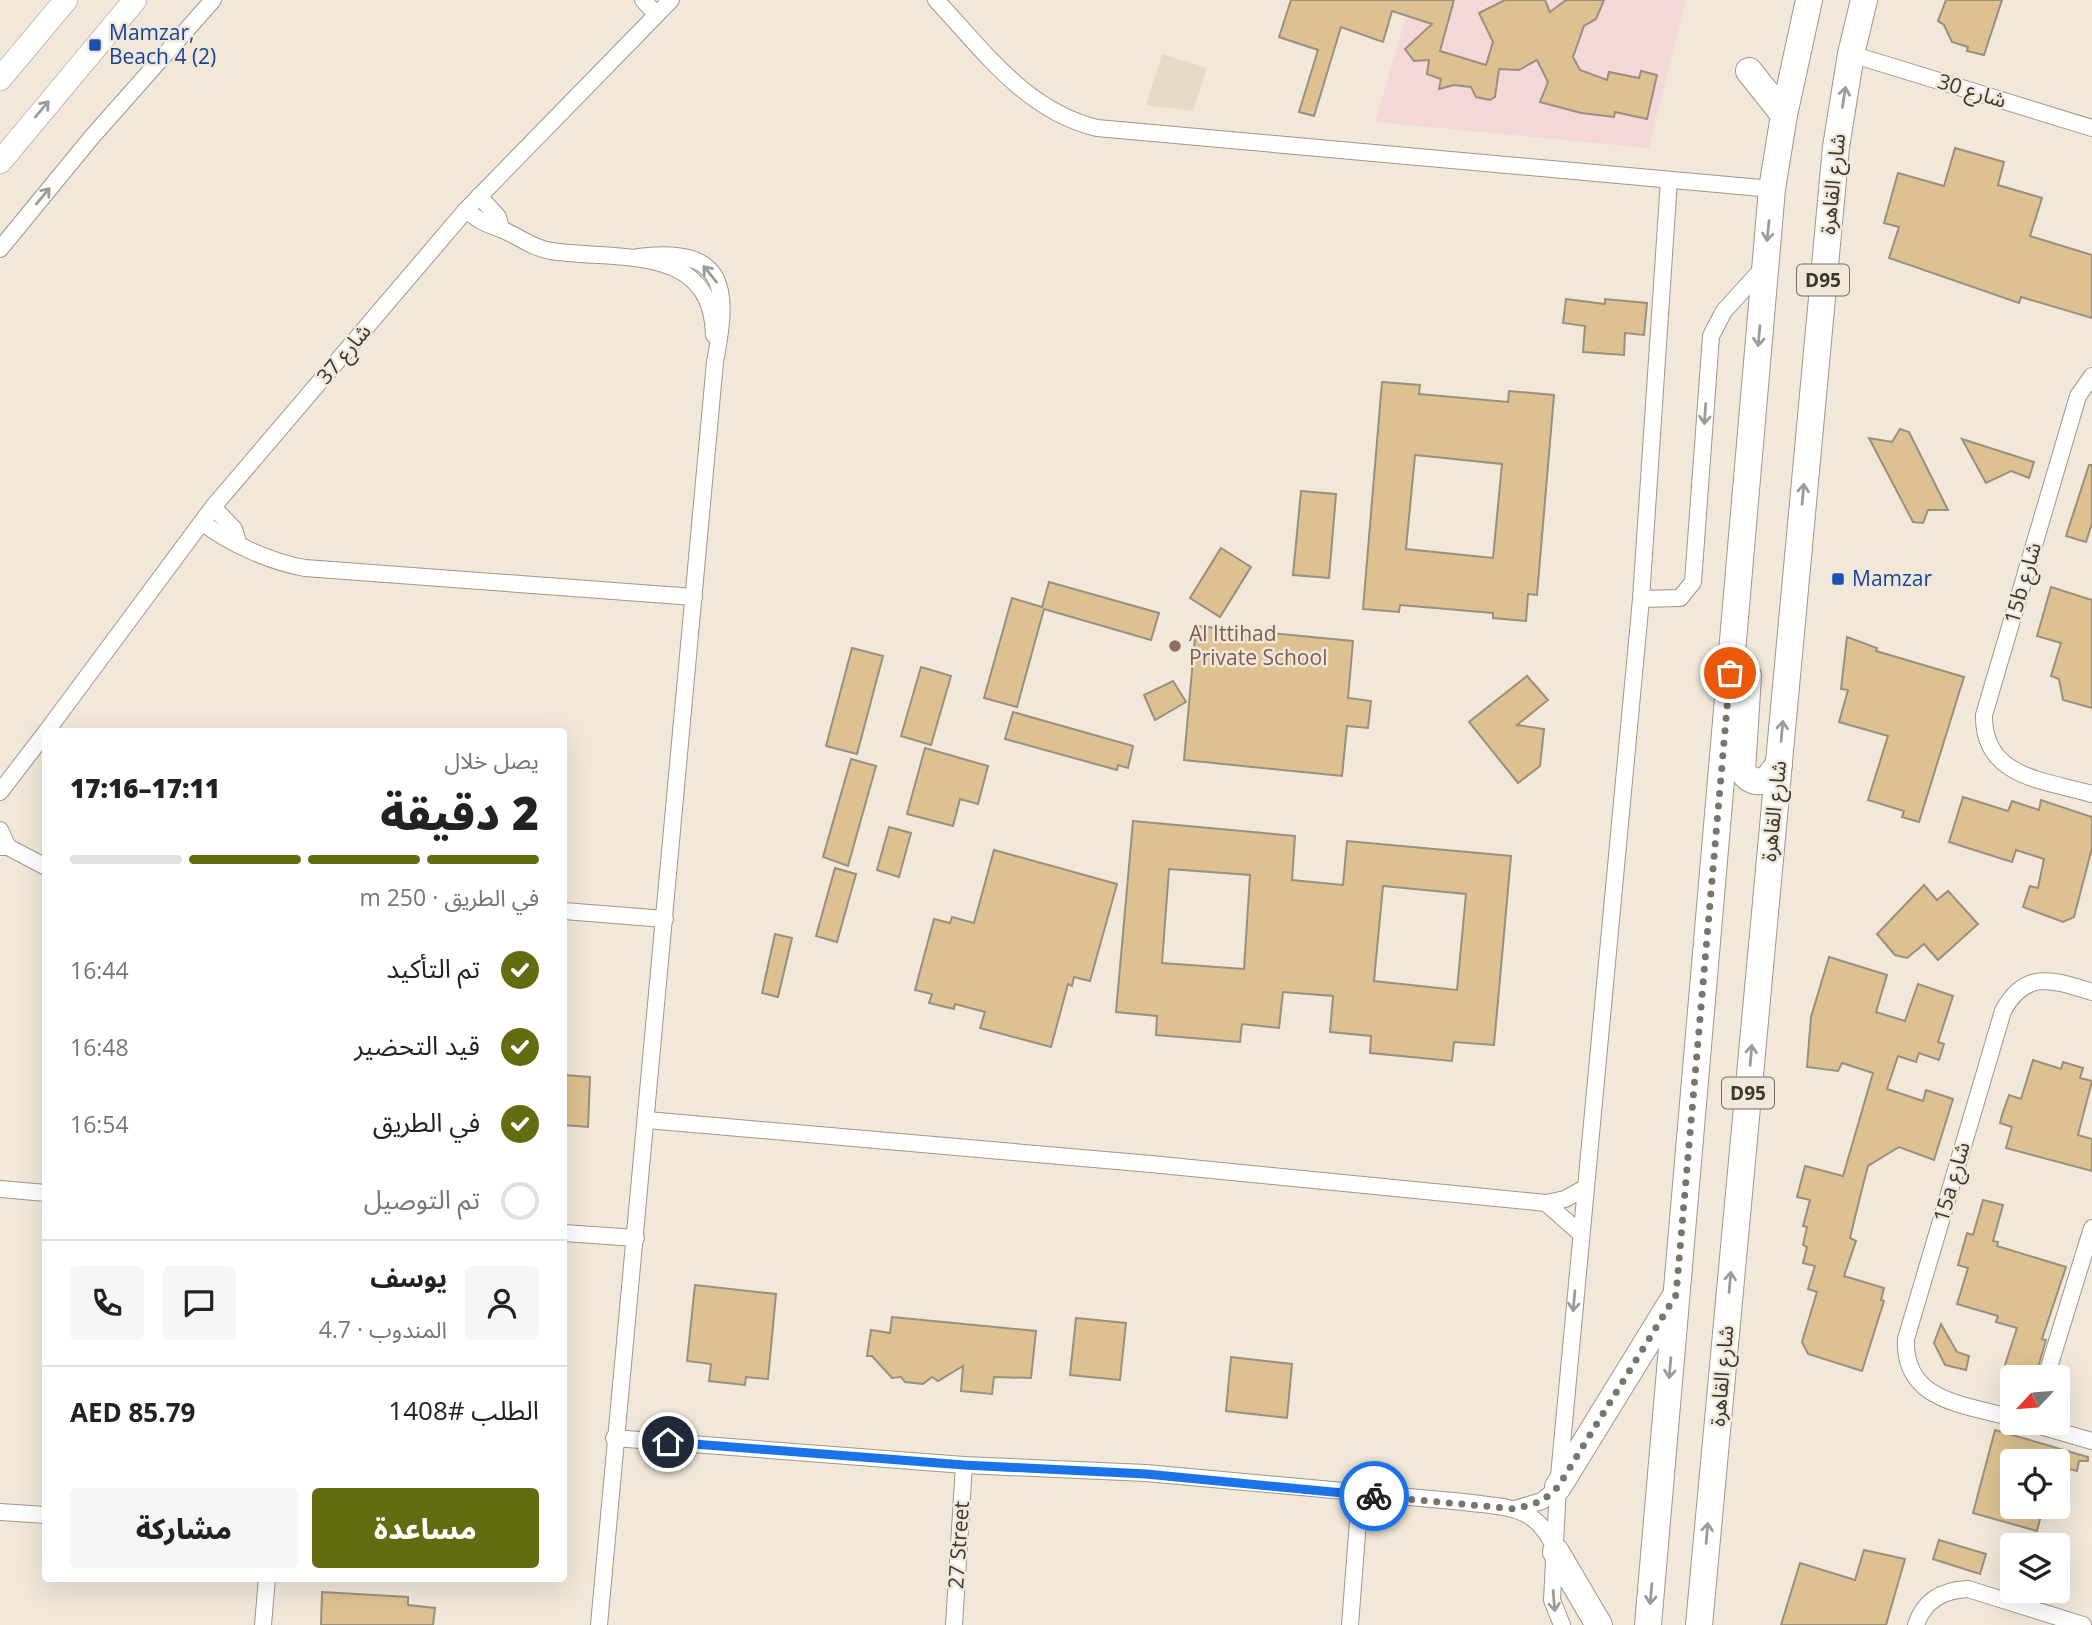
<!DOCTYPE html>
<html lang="ar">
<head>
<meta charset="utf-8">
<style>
  body { margin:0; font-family:"Open Sans","Noto Sans Arabic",sans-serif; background:#f6f6f6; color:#222; direction:rtl; height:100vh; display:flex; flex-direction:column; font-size:26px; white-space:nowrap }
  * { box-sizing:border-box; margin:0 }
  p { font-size:23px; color:#767676 }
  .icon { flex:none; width:38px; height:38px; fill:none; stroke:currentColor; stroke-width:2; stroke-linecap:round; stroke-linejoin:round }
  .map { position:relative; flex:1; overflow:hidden; direction:ltr }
  .side { position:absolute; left:42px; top:728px; width:525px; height:854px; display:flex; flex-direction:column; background:#fff; border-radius:7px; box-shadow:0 7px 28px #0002; direction:rtl }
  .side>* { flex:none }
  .needle { width:46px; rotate:244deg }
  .controls { position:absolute; left:2000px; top:1365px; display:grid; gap:14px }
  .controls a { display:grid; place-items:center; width:70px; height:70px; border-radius:7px; background:#fff; box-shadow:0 7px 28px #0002; font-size:35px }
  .pin { position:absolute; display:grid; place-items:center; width:60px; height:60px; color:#fff; margin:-30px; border:4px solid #fff; border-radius:50%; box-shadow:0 2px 7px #0007 }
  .courier { position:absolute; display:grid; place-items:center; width:70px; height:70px; margin:-35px; border:5px solid #1a73e8; border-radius:50%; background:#fff; color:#222; box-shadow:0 2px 9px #0007 }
  .headline em { font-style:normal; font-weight:800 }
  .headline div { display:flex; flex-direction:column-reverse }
  .headline { display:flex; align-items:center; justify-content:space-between; height:119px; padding:0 28px }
  h1 { font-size:46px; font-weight:800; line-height:52px }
  .bar { display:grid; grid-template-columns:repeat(4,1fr); gap:10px 7px; align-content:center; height:84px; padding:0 28px }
  .bar i { height:9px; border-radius:5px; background:#e0e0e0 }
  .bar .selected { background:#646c11 }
  .bar p { grid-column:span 4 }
  .line { display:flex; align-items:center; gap:18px; padding:0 28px; border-top:2px solid #e0e0e0 }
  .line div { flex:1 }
  .round { display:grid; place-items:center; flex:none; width:74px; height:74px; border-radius:7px; background:#f6f6f6 }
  ol { padding:0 28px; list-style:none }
  li { display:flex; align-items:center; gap:21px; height:77px }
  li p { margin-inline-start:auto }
  li .icon { padding:7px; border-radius:50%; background:#646c11; color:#fff; stroke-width:4 }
  li:last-child { color:#767676 }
  li i { width:38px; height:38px; border:4px solid #e0e0e0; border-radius:50% }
  .primary-button { display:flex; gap:14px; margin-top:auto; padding:14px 28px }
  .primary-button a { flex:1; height:80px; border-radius:7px; background:#646c11; color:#fff; font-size:28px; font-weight:800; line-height:80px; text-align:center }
  .primary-button a+a { background:#f6f6f6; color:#222 }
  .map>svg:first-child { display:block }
</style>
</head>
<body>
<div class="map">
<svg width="2092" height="1625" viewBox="0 0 2092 1625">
  <rect width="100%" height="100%" fill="#f1e8d9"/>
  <polygon fill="#e5dbc6" points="1162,54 1207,68 1193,111 1146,105"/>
  <polygon fill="#f3d8d7" points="1411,0 1686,0 1649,148 1375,122"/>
  <g fill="#ddc190" stroke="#989081" stroke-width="2" fill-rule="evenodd">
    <polygon points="1291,0 1454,0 1440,51 1486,65 1493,42 1479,13 1505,0 1545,0 1550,12 1566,0 1604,0 1596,19 1584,26 1573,57 1580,70 1607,80 1609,72 1639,78 1641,71 1657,75 1647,119 1615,112 1614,117 1581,113 1540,102 1548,82 1537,60 1519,70 1499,69 1495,97 1490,100 1476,97 1471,87 1454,85 1439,89 1441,79 1427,74 1429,60 1414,61 1405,49 1432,24 1392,11 1383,42 1341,27 1314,116 1299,112 1318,50 1279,37"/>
    <polygon points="1946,0 2002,0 1984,55 1967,51 1968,47 1952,42 1944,25 1938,21"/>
    <polygon points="1955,148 2004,162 1998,185 2042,198 2030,236 2092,255 2092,318 2021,297 2019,303 1889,258 1899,227 1884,223 1898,173 1944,186"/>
    <polygon points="1566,299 1605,304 1605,299 1647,303 1644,335 1625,333 1624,355 1583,352 1585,326 1563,323"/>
    <path d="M1382 382 1420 385 1419 394 1508 402 1509 391 1554 395 1537 595 1528 594 1526 621 1493 618V613L1400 605 1399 612 1363 609ZM1415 455 1502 464 1493 558 1406 549Z"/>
    <polygon points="1900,429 1909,432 1948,510 1928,510 1923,523 1913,522 1869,438 1892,442"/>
    <polygon points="1962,439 2034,462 2029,478 2011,471 1986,483"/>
    <polygon points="2089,465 2092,465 2092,523 2086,542 2066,536"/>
    <polygon points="1301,491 1336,494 1329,578 1293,575"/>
    <polygon points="1221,548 1251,567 1220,617 1190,598"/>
    <polygon points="1049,582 1159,613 1151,640 1044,609 1017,707 984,698 1012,598 1042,607"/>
    <polygon points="2051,587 2092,600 2092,708 2063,700 2059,679 2051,676 2061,643 2037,636"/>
    <polygon points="1196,626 1353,641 1348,698 1371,701 1368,728 1347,726 1342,776 1184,760"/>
    <polygon points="1847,637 1877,648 1876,651 1964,677 1919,822 1902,817 1904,811 1868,800 1888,736 1839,722 1848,690 1841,689"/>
    <polygon points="852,648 883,656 857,754 826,746"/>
    <polygon points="921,667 951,676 931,745 901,736"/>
    <polygon points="1527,676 1548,700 1517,725 1544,729 1540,766 1518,783 1469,722"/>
    <polygon points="1173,681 1186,702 1155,720 1144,695"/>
    <polygon points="1013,712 1133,746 1128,768 1118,765 1117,770 1005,739"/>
    <polygon points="925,748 988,766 978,804 960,799 953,826 907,814"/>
    <polygon points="851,759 876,766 848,866 823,857"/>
    <polygon points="1963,797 2008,811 2012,801 2039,810 2041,800 2092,817 2092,848 2074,917 2063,922 2023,907 2030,886 2038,888 2044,859 2016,850 2012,862 1949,842"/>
    <path d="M1133 821 1295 836 1292 880 1343 885 1347 841 1511 856 1494 1045 1454 1042 1452 1061 1370 1053 1371 1036 1330 1032 1333 996 1283 992 1279 1028 1242 1024 1240 1042 1156 1035 1157 1016 1116 1012ZM1169 869 1250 875 1244 969 1162 963ZM1383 886 1466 894 1457 990 1374 981Z"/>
    <polygon points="889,827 911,833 899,877 877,870"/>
    <polygon points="994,850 1117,884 1090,981 1074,977 1072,986 1068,984 1051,1047 980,1028 985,1012 955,1004 954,1009 929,1003 932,994 915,990 934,919 950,923 952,917 974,923"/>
    <polygon points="835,868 856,874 837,942 816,936"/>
    <polygon points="1924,885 1937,900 1948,891 1978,924 1938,960 1924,944 1907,958 1895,955 1877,934"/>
    <polygon points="775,934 792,938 778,997 762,993"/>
    <polygon points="1829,957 1887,975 1876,1012 1905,1021 1918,984 1953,996 1938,1042 1944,1044 1939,1060 1919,1053 1916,1062 1898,1056 1887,1089 1923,1101 1926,1090 1953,1099 1934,1160 1899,1147 1868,1166 1860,1197 1850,1238 1856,1241 1844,1276 1884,1288 1881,1300 1884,1301 1862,1371 1808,1354 1802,1342 1817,1292 1808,1289 1815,1266 1803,1263 1807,1247 1803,1245 1807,1227 1803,1226 1810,1200 1797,1197 1805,1166 1843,1176 1873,1073 1842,1063 1838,1071 1807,1067 1811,1017"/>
    <polygon points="2033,1060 2061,1069 2063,1062 2083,1068 2080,1078 2092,1081 2078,1135 2092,1139 2092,1171 2006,1148 2012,1127 2000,1123 2002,1115 2009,1095 2021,1099"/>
    <polygon points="564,1075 590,1077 588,1127 564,1125"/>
    <polygon points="1983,1200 2003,1205 1993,1241 1998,1242 1997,1246 2066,1267 2042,1339 2046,1340 2036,1374 2028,1377 2001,1377 2017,1328 1996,1322 1998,1316 1957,1304 1968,1268 1958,1265 1967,1233 1973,1235"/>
    <polygon points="695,1285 776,1294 768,1379 746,1377 745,1385 709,1381 711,1364 687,1361"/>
    <polygon points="892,1317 1036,1331 1031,1378 994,1377 992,1394 961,1391 963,1366 938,1381 932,1377 923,1384 905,1382 901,1377 892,1378 872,1356 867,1356 871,1330 890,1333"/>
    <polygon points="1076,1318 1126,1323 1120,1380 1070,1375"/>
    <polygon points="1941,1324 1957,1352 1969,1356 1966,1370 1945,1365 1934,1343"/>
    <polygon points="1231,1357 1292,1364 1287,1418 1226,1411"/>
    <polygon points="1995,1430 2088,1457 2088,1461 2079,1461 2077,1471 2058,1466 2058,1461 2043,1461 2012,1452 2012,1507 2043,1507 2037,1531 1973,1513"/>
    <polygon points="1939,1540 1986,1554 1980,1574 1933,1559"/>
    <polygon points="1864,1550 1905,1559 1886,1625 1781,1625 1800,1563 1855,1580"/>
    <polygon points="322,1592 408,1597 408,1605 435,1608 433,1625 321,1625"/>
  </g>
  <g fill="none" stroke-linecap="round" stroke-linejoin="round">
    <g stroke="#9f9789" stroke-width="18">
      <g id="street">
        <polyline points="643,0 656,14"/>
        <path d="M936 0C984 51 1026 111 1097 128L1772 189"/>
        <polyline points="1851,54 2092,128"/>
        <polyline points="479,196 498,217 501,229"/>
        <path d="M466 210C482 223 485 223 503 230 520 237 532 248 551 251 616 261 712 242 714 335"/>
        <polyline points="0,249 91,138 213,0"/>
        <path d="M2092 376 2078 396 1984 715C1983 778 2044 780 2092 794"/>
        <polyline points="213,507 234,529 238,542"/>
        <path d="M202 522C228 543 271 562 305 568L694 597"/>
        <polyline points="1641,599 1680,598 1693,582 1711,336 1724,311 1764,267"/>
        <polyline points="46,732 213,507 466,210 671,0"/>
        <polyline points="0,792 46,732"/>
        <polyline points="0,830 8,847"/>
        <polyline points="0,847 8,847 46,867"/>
        <polyline points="564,911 665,919"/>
        <polyline points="647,1120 1151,1164 1546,1203 1565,1199 1585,1188"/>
        <polyline points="0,1189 46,1193"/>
        <polyline points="1546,1203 1580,1233"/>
        <polyline points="564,1233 636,1238"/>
        <polyline points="2046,1377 2092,1228"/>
        <path d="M2012 1418C1965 1404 1903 1402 1906 1339L2003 1011C2025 969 2054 980 2092 992"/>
        <polyline points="2030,1423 2092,1441"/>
        <path d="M614 1438 964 1465 1146 1473 1464 1502C1507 1508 1536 1504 1555 1549"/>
        <polyline points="1515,1509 1542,1501 1558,1487"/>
        <polyline points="0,1512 46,1515"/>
        <polyline points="263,1625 267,1578"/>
        <path d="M599 1625 715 362C729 289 728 246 638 257"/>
        <polyline points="954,1625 964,1465"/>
        <polyline points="1350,1625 1360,1495"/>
        <polyline points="1562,1625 1552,1600 1558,1487 1641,599 1669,180"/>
        <path d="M1916 1625C1924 1600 1943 1590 1968 1589L2083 1625"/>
      </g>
    </g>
    <g stroke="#9f9789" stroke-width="24">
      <g id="secondary">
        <polyline points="0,79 66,0"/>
        <polyline points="0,162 135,0"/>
      </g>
    </g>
    <g stroke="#9f9789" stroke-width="28">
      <g id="primary">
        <polyline points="1749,71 1784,115"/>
        <path d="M1748 676 1742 771C1750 781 1755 783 1767 780L1779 764"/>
        <polyline points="1558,1487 1673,1300"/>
        <polyline points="1556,1552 1599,1625"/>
        <polyline points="1648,1625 1772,189 1784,115 1809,0"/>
        <polyline points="1699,1625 1836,147 1851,54 1864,0"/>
      </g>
    </g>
    <use href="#street" stroke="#fff" stroke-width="16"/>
    <use href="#secondary" stroke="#fff" stroke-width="23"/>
    <use href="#primary" stroke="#fff" stroke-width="26"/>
  </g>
  <defs><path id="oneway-shaft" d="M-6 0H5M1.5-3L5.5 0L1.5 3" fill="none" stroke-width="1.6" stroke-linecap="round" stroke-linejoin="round" transform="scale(1.75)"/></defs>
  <g stroke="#9c9b98">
    <use href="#oneway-shaft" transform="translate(1844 97) rotate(-81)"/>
    <use href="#oneway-shaft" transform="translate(42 109) rotate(-50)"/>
    <use href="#oneway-shaft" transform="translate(43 196) rotate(-50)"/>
    <use href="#oneway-shaft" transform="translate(1768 231) rotate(96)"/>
    <use href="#oneway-shaft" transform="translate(710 274) rotate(-129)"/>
    <use href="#oneway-shaft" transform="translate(1759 336) rotate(95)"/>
    <use href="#oneway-shaft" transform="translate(1705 414) rotate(94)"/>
    <use href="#oneway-shaft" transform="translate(1803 494) rotate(-85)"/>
    <use href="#oneway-shaft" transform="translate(1782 731) rotate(-85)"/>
    <use href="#oneway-shaft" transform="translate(1751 1055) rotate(-85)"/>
    <use href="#oneway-shaft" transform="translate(1730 1282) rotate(-85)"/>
    <use href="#oneway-shaft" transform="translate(1574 1301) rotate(95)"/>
    <use href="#oneway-shaft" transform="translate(1670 1368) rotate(95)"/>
    <use href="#oneway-shaft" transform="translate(1707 1533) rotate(-85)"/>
    <use href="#oneway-shaft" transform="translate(1651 1594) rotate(95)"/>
    <use href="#oneway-shaft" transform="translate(1554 1601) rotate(85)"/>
  </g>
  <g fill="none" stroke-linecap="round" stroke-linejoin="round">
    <polyline stroke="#7a756c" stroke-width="7" stroke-dasharray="0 12.6" points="1374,1496 1516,1509 1542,1501 1558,1487 1676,1295 1730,673"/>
    <polyline stroke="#1a73e8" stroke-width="9" points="668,1442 964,1465 1146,1474 1374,1496"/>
  </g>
  <g fill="#1a4fb4" stroke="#f1e8d9" stroke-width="2.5">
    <rect x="88" y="38" width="14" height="14" rx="3.5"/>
    <rect x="1831" y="572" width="14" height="14" rx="3.5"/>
  </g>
  <circle fill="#8d6e63" stroke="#f1e8d9" stroke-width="2.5" cx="1175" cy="646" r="7"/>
  <g text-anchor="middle" stroke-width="5" stroke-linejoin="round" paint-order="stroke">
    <g fill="#f1e8d9" stroke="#716c63" stroke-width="2">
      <rect x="1797" y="264.5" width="52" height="31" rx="5"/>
      <rect x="1722" y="1077.5" width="52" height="31" rx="5"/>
    </g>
    <g font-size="19" font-weight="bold" fill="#3a3731">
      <text x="1823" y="287">D95</text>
      <text x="1748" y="1100">D95</text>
    </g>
    <g font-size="21" fill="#164399" stroke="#f1e8d9" text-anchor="start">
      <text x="109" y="40">Mamzar,<tspan x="109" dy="24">Beach 4 (2)</tspan></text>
      <text x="1852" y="586">Mamzar</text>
    </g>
    <g font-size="21" fill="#3a3731" stroke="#f1e8d9">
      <text transform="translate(1972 91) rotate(17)" y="7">شارع 30</text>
      <text transform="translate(1833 184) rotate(-84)" y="7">شارع القاهرة</text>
      <text transform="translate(344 354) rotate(-50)" y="7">شارع 37</text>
      <text transform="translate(2023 583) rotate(-74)" y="7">15b شارع</text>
      <text transform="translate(1774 811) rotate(-84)" y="7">شارع القاهرة</text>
      <text transform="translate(1952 1182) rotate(-74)" y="7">15a شارع</text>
      <text transform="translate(1722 1376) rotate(-85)" y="7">شارع القاهرة</text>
      <text transform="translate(959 1545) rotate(-86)" y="7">27 Street</text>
    </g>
    <g font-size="21" fill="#785e54" stroke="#f1e8d9" text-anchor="start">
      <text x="1189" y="641">Al Ittihad<tspan x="1189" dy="24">Private School</tspan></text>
    </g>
  </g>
</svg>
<div class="controls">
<a><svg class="needle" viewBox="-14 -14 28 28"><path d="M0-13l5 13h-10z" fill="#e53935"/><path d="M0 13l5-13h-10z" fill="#767676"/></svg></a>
<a><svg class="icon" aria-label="locate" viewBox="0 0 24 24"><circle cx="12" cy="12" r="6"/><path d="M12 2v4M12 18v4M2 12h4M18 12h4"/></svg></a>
<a><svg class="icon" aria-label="layers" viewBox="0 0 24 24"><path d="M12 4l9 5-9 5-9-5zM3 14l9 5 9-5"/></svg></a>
</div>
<div class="pin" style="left:1730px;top:673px;background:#ea580c"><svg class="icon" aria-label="bag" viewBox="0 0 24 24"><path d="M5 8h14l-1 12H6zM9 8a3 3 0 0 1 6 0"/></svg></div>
<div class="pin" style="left:668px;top:1442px;background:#1f2937"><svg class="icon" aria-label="home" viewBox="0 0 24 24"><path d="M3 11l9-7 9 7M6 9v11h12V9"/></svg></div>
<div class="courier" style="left:1374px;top:1496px"><svg class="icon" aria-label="bike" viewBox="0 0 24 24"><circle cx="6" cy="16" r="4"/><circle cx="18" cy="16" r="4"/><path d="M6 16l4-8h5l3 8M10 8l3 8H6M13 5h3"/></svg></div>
<section class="side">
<div class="headline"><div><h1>2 دقيقة</h1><p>يصل خلال</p></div><em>17:11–17:16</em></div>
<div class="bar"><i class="selected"></i><i class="selected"></i><i class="selected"></i><i></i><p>في الطريق · 250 m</p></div>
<ol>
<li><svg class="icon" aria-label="check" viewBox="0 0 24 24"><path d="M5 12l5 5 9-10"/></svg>تم التأكيد<p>16:44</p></li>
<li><svg class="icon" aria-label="check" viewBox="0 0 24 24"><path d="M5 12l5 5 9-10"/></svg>قيد التحضير<p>16:48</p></li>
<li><svg class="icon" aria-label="check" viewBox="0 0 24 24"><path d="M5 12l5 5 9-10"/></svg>في الطريق<p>16:54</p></li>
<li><i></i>تم التوصيل</li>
</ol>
<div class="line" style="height:126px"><a class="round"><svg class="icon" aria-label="person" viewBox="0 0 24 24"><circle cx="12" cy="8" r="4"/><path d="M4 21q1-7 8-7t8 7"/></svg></a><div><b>يوسف</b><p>المندوب · 4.7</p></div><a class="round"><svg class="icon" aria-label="chat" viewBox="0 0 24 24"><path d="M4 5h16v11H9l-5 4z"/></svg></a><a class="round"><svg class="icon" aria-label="phone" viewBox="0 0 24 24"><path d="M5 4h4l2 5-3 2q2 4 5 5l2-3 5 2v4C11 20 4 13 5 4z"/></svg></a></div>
<div class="line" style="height:91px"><div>الطلب #1408</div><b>AED 85.79</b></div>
<div class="primary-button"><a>مساعدة</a><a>مشاركة</a></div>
</section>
</div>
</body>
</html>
